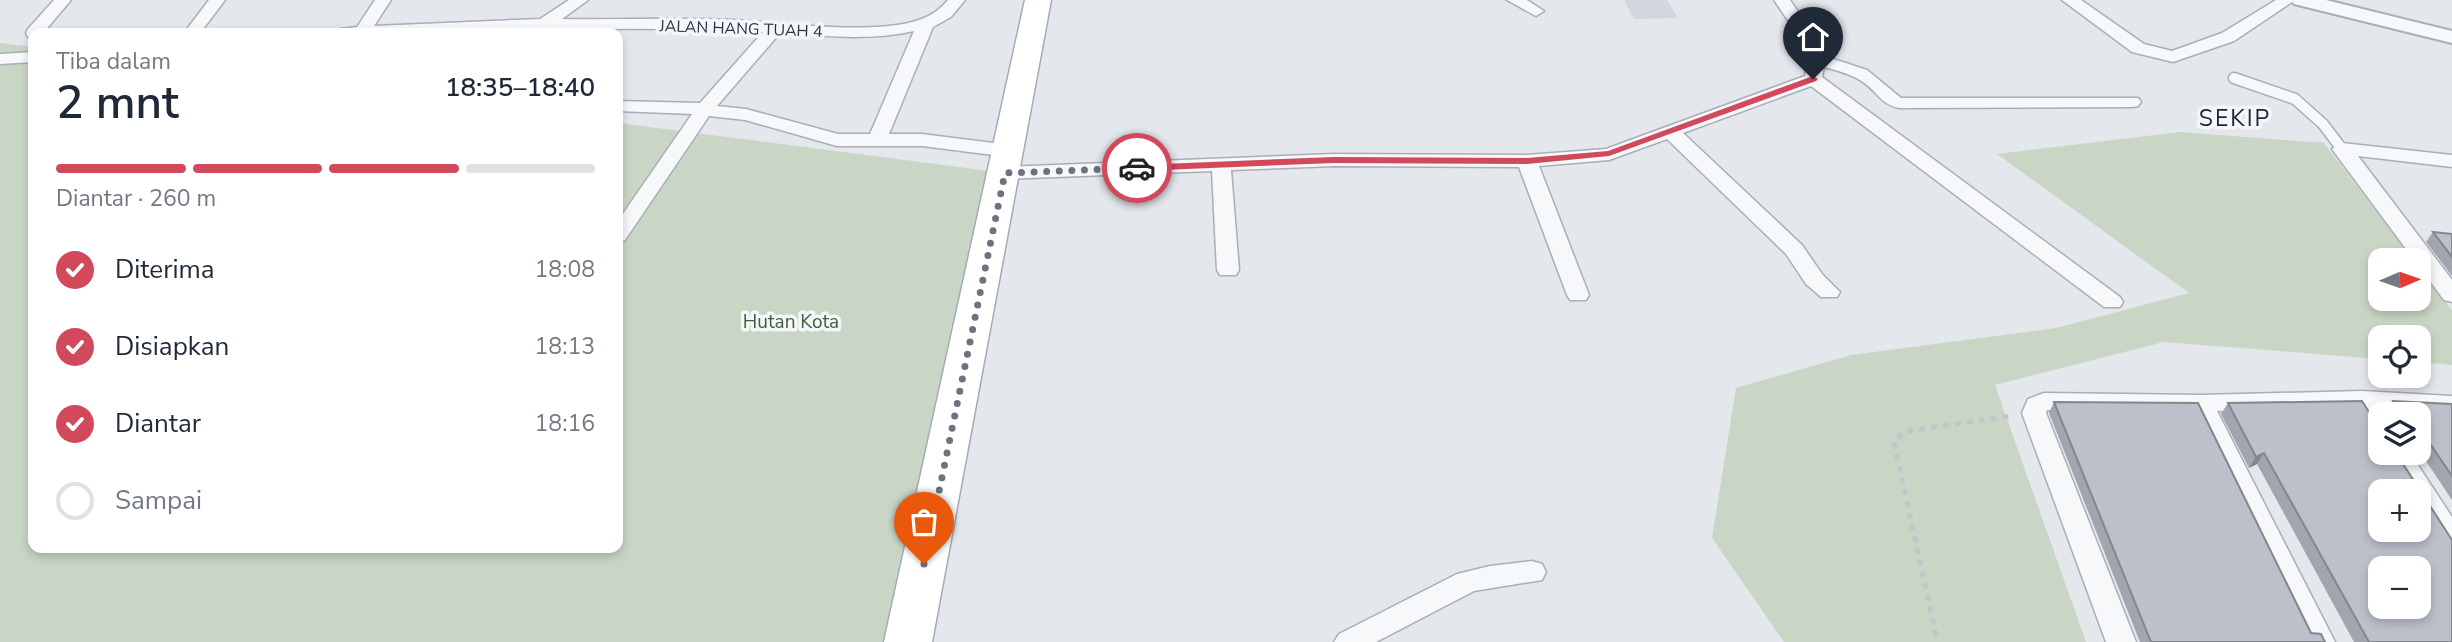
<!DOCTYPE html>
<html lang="id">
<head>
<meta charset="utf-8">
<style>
  body { margin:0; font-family:"Nunito Sans",sans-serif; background:#f6f6f7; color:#1f2937; height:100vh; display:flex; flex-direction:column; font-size:26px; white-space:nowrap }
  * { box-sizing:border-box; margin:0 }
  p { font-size:23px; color:#747a83 }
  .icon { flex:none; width:38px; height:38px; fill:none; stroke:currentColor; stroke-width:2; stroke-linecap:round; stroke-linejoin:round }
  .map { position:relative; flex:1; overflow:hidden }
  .details { position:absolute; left:28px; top:28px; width:595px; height:525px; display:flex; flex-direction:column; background:#fff; border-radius:14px; box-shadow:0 4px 10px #0003 }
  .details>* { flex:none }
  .needle { width:46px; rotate:88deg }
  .buttons { position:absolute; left:2368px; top:248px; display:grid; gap:14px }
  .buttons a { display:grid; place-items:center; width:63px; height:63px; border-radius:14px; background:#fff; box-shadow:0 4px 10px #0003; font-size:35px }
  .pin { position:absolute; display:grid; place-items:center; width:60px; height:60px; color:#fff; margin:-72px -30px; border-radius:50% 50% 50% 0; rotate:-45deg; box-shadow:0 0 7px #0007 }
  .pin .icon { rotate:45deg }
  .courier { position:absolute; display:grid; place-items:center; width:70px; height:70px; margin:-35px; border:5px solid #d1495b; border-radius:50%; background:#fff; color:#222; box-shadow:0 2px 9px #0007 }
  .overview em { font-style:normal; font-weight:600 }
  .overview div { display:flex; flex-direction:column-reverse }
  .overview { display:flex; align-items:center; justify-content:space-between; height:119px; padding:0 28px }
  h1 { font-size:46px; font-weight:600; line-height:52px }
  .bar { display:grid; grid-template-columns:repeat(4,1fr); gap:10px 7px; align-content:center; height:84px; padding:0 28px }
  .bar i { height:9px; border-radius:5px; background:#e0e1e3 }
  .bar .active { background:#d1495b }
  .bar p { grid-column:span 4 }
  ol { padding:0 28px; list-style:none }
  li { display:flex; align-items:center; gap:21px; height:77px }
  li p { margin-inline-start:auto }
  li .icon { padding:7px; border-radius:50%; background:#d1495b; color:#fff; stroke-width:4 }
  li:last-child { color:#747a83 }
  li i { width:38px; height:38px; border:4px solid #e0e1e3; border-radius:50% }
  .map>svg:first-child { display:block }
</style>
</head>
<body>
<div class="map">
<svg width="2452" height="642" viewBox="0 0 2452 642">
  <rect width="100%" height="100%" fill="#e4e7ec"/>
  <polygon fill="#d2d6de" points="1624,0 1667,0 1678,18 1634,19"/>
  <g fill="#c9d6c5">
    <polygon points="0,43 33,47 33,548 618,548 618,123 1005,173 894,642 0,642"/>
    <polygon points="2180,132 2324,143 2414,261 2380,261 2380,299 2418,299 2419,266 2452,310 2452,365 2419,362 2418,338 2380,338 2380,359 2164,342 1995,385 2086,642 1784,642 1712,538 1736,388 1851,355 2056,328 2189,293 1997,154"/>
  </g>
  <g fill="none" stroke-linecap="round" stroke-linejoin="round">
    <g stroke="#a9aeb7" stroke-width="13">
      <polyline id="service" points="2234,78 2295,99 2323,124 2342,149"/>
    </g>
    <g stroke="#a9aeb7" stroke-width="3">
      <g id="minor">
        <polygon points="54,0 71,0 43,33 33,33 33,38 28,37 26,33 28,29"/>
        <polygon points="209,0 225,0 200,33 184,33"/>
        <path d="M375 0H391L374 26 540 19 569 0H588L562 19C619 20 676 17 733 20 787 23 843 32 897 25 918 22 935 16 948 0H965L951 17 933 27 889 134H922L1009 145 1019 151 1009 157 922 146H837L745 120 709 116 625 240 618 242V221L692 114 618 111V101L700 103 763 32C621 24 480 33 339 33L341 29 357 27ZM914 31 870 134H838L746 109 717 106 780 33C825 36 870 41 914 31Z"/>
        <polygon points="1507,0 1527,0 1544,11 1536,16"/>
        <path d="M1774 0H1790L1818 41 1824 56 1867 70 1901 98H2138L2141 102 2138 106 2132 107 1899 108C1883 105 1879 95 1867 85 1855 75 1839 71 1824 67L1822 77 2120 297 2123 302 2120 307H2104L1811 86 1683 133 1802 245 1822 274 1840 292 1837 297H1821L1806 284 1786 254 1667 139 1609 160 1539 166 1589 295 1586 300H1570L1567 295 1519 167 1334 166 1231 170 1239 270 1236 275H1220L1217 270 1212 171 1005 179 995 173 1005 167 1334 154 1527 155 1606 149 1805 76 1808 59 1802 41Z"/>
        <polygon points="2062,0 2081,0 2144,44 2172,51 2222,33 2276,0 2295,0 2234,41 2173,62 2132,52"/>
        <polygon points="33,52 33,62 0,64 0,54"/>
        <polygon points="2342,143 2452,155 2452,167 2358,156 2452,280 2452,302 2444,300 2418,265 2418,261 2415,261 2332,149"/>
        <polygon points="2362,391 2452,396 2452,412 2381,408 2385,415 2380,415 2380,435 2371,432 2355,407 2217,411 2335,642 2305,642 2193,411 2047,410 2046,413 2136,642 2106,642 2022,413 2028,399 2044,393 2201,395"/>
        <polygon points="2384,453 2410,453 2452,517 2452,549 2442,546 2418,508 2418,492 2408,492"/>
        <polygon points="1532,561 1542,564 1546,572 1542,580 1474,591 1376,642 1334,642 1339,634 1457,574 1490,566"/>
      </g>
    </g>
    <g stroke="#a9aeb7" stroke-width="4">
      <polygon id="tertiary" points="2291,0 2326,0 2452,31 2452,43 2294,4"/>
    </g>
    <g stroke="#a3abb8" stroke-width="3">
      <polygon id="primary" points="1025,0 1051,0 932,642 884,642"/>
    </g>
    <polyline stroke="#c2c5cb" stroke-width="5" stroke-dasharray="6 6" stroke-linecap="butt" points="1936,636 1894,442 1903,433 1913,430 2012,416"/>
    <use href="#service" stroke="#f7f8fa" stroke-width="10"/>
    <use href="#minor" fill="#f7f8fa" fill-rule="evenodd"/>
    <use href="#tertiary" fill="#f7f8fa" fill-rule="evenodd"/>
    <use href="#primary" fill="#fff" fill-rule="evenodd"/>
  </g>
  <g fill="#a1a5ae">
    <polygon points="2433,232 2452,234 2452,276 2426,242"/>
    <polygon points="2393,401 2452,404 2452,500 2418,449 2418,415 2385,415"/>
    <polygon points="2054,402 2311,633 2325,642 2140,642 2049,413"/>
    <polygon points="2228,403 2376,423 2452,642 2354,642 2257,464 2249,468 2221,414"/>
  </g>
  <polygon fill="#83868d" points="2264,453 2257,464 2249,468 2256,457"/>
  <g fill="#bbc0ca" stroke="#83868d" stroke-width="2" fill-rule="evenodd">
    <polygon points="2433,232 2452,234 2452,257"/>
    <path d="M2362 401 2376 423 2380 424V453H2396L2452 540V642H2369L2264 453 2256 457 2228 403ZM2380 492H2418V530H2380ZM2380 569H2418V607H2380Z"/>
    <polygon points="2393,401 2452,404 2452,476 2418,426 2418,415 2411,415 2410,414 2408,415 2390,415 2390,407 2395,405"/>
    <polygon points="2054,402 2198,403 2311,633 2321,634 2325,642 2151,642"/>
  </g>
  <polygon fill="#d1495b" points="1813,76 1818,79 1816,81 1609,156 1527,164 1334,163 1137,171 1132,168 1137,165 1334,157 1527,158 1608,151"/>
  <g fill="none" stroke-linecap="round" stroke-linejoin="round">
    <polyline stroke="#6c737f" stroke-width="7" stroke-dasharray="0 12.6" points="924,564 1005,173 1137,168"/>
  </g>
  <g text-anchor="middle" stroke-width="7" stroke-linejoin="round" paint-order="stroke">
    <g font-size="16" fill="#2b3445" stroke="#f4f6f9">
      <text transform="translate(741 28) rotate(2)" y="6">JALAN HANG TUAH 4</text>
    </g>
    <g font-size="19" fill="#3f6138" stroke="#f4f6f9">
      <text x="791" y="328">Hutan Kota</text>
    </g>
    <g font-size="23" letter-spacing="2" fill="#1d2536" stroke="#f4f6f9">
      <text x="2235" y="126">SEKIP</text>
    </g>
  </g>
</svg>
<div class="buttons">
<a><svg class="needle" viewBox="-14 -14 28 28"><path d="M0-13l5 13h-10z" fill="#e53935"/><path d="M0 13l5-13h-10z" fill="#747a83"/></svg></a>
<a><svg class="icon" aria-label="locate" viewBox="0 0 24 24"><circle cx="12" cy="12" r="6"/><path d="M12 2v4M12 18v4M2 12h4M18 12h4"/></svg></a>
<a><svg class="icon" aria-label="layers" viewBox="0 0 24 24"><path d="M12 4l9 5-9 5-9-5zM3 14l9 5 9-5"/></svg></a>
<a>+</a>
<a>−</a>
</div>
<div class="pin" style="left:924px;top:564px;background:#ea580c"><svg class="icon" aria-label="bag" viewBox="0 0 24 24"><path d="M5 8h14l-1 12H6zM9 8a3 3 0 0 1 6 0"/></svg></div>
<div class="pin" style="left:1813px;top:79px;background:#1f2937"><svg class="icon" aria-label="home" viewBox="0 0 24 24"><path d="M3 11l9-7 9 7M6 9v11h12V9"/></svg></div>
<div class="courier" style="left:1137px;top:168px"><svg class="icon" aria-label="car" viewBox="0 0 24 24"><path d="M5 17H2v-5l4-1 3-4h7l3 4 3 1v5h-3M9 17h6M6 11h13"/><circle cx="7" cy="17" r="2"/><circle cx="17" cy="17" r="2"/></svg></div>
<section class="details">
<div class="overview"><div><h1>2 mnt</h1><p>Tiba dalam</p></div><em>18:35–18:40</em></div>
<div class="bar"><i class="active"></i><i class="active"></i><i class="active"></i><i></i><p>Diantar · 260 m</p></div>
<ol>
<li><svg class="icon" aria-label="check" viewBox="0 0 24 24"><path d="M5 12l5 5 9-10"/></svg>Diterima<p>18:08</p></li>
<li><svg class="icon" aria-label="check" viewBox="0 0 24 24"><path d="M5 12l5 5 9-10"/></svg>Disiapkan<p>18:13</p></li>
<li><svg class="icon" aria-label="check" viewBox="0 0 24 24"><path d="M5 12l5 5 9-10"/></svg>Diantar<p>18:16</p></li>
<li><i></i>Sampai</li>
</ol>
</section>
</div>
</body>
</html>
